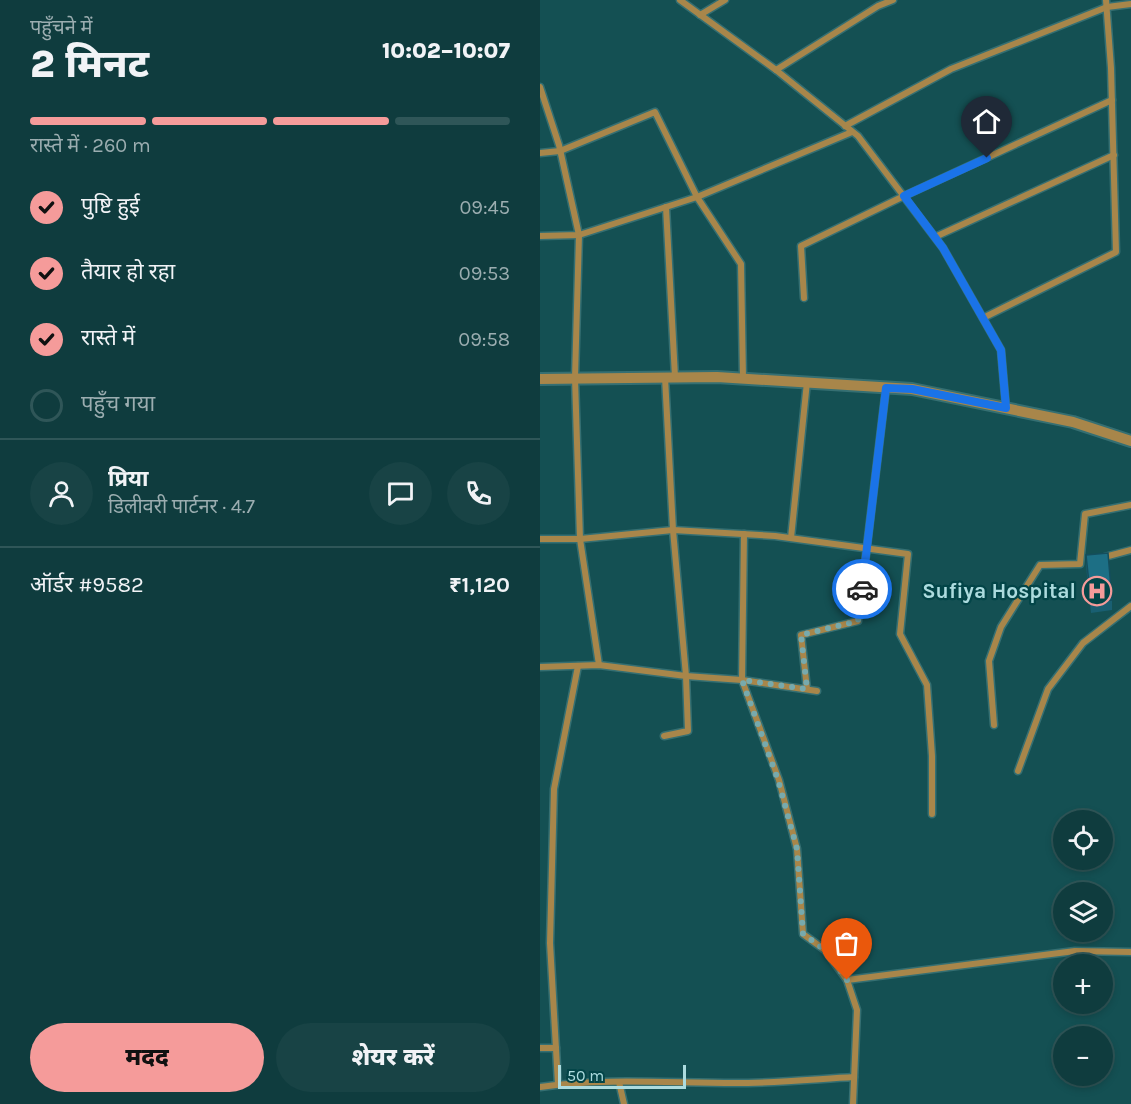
<!DOCTYPE html>
<html lang="hi">
<head>
<meta charset="utf-8">
<style>
  body { margin:0; font-family:Karla,"Noto Sans Devanagari",sans-serif; background:#184345; color:#f1f3f6; height:100vh; display:flex; flex-direction:column; font-size:22px; white-space:nowrap }
  * { box-sizing:border-box; margin:0 }
  p { font-size:20px; color:#9badb0 }
  .icon { flex:none; width:33px; height:33px; fill:none; stroke:currentColor; stroke-width:2; stroke-linecap:round; stroke-linejoin:round }
  .map { position:relative; flex:1; overflow:hidden }
  .drawer { display:flex; flex-direction:column; background:#0f3c3e; width:540px }
  .drawer>* { flex:none }
  .controls { position:absolute; left:513px; top:810px; display:grid; gap:12px }
  .controls a { display:grid; place-items:center; width:60px; height:60px; border-radius:50%; background:#0f3c3e; box-shadow:0 3px 9px #0003,0 0 0 2px #2f5658; font-size:30px }
  .scale { position:absolute; left:18px; bottom:15px; width:128px; box-sizing:border-box; padding-left:6px; border:3px solid #acdbde; border-top:0; font-size:16px; line-height:21px; white-space:nowrap; color:#acdbde; -webkit-text-stroke:4px #034548; paint-order:stroke }
  .pin { position:absolute; display:grid; place-items:center; width:51px; height:51px; color:#fff; margin:-62px -26px; border-radius:50% 50% 50% 0; rotate:-45deg; box-shadow:0 0 6px #0007 }
  .pin .icon { rotate:45deg }
  .courier { position:absolute; display:grid; place-items:center; width:60px; height:60px; margin:-30px; border:4px solid #1a73e8; border-radius:50%; background:#fff; color:#222; box-shadow:0 2px 8px #0007 }
  .headline em { font-style:normal; font-weight:800 }
  .headline div { display:flex; flex-direction:column-reverse }
  .headline { display:flex; align-items:center; justify-content:space-between; height:102px; padding:0 30px }
  h1 { font-size:39px; font-weight:800; line-height:45px }
  .bar { display:grid; grid-template-columns:repeat(4,1fr); gap:9px 6px; align-content:center; height:72px; padding:0 30px }
  .bar i { height:8px; border-radius:4px; background:#2f5658 }
  .bar .current { background:#f59b9a }
  .bar p { grid-column:span 4 }
  .line { display:flex; align-items:center; gap:15px; padding:0 30px; border-top:2px solid #2f5658 }
  .line div { flex:1 }
  .round { display:grid; place-items:center; flex:none; width:63px; height:63px; border-radius:32px; background:#184345 }
  ol { padding:0 30px; list-style:none }
  li { display:flex; align-items:center; gap:18px; height:66px }
  li p { margin-inline-start:auto }
  li .icon { padding:6px; border-radius:50%; background:#f59b9a; color:#111; stroke-width:4 }
  li:last-child { color:#9badb0 }
  li i { width:33px; height:33px; border:3px solid #2f5658; border-radius:50% }
  .button { display:flex; gap:12px; margin-top:auto; padding:12px 30px }
  .button a { flex:1; height:69px; border-radius:36px; background:#f59b9a; color:#111; font-size:24px; font-weight:800; line-height:69px; text-align:center }
  .button a+a { background:#184345; color:#f1f3f6 }
  main { display:flex; flex:1; min-height:0 }
  .map>svg:first-child { display:block }
</style>
</head>
<body>
<main>
<section class="drawer">
<div class="headline"><div><h1>2 मिनट</h1><p>पहुँचने में</p></div><em>10:02–10:07</em></div>
<div class="bar"><i class="current"></i><i class="current"></i><i class="current"></i><i></i><p>रास्ते में · 260 m</p></div>
<ol>
<li><svg class="icon" aria-label="check" viewBox="0 0 24 24"><path d="M5 12l5 5 9-10"/></svg>पुष्टि हुई<p>09:45</p></li>
<li><svg class="icon" aria-label="check" viewBox="0 0 24 24"><path d="M5 12l5 5 9-10"/></svg>तैयार हो रहा<p>09:53</p></li>
<li><svg class="icon" aria-label="check" viewBox="0 0 24 24"><path d="M5 12l5 5 9-10"/></svg>रास्ते में<p>09:58</p></li>
<li><i></i>पहुँच गया</li>
</ol>
<div class="line" style="height:108px"><a class="round"><svg class="icon" aria-label="person" viewBox="0 0 24 24"><circle cx="12" cy="8" r="4"/><path d="M4 21q1-7 8-7t8 7"/></svg></a><div><b>प्रिया</b><p>डिलीवरी पार्टनर · 4.7</p></div><a class="round"><svg class="icon" aria-label="chat" viewBox="0 0 24 24"><path d="M4 5h16v11H9l-5 4z"/></svg></a><a class="round"><svg class="icon" aria-label="phone" viewBox="0 0 24 24"><path d="M5 4h4l2 5-3 2q2 4 5 5l2-3 5 2v4C11 20 4 13 5 4z"/></svg></a></div>
<div class="line" style="height:78px"><div>ऑर्डर #9582</div><b>₹1,120</b></div>
<div class="button"><a>मदद</a><a>शेयर करें</a></div>
</section>
<div class="map">
<svg width="591" height="1104" viewBox="0 0 591 1104">
  <rect width="100%" height="100%" fill="#145053"/>
  <g fill="none" stroke-linecap="round" stroke-linejoin="round">
    <g stroke="#356f72" stroke-width="9">
      <g id="minor">
        <polyline points="140,0 236,70 318,136 403,248 461,350 466,408"/>
        <polyline points="160,15 185,0"/>
        <polyline points="236,70 338,6 353,0"/>
        <polyline points="0,87 19,145 39,235 35,378 40,539 59,665"/>
        <polyline points="305,126 411,69 567,7 591,4"/>
        <polyline points="0,153 20,151 115,112 157,197 201,264 203,378"/>
        <polyline points="126,207 135,377"/>
        <polyline points="0,236 39,235 157,197 312,132"/>
        <polyline points="395,237 574,155"/>
        <polyline points="264,298 261,246 364,196 572,100"/>
        <polyline points="443,318 576,252 571,68 566,0"/>
        <polyline points="204,534 202,680 239,780 257,849 263,934 285,950 307,980 317,1010 313,1104"/>
        <polyline points="251,538 267,382"/>
        <polyline points="0,539 40,539 133,530 235,536 368,554 360,634 387,685 392,756 392,814"/>
        <polyline points="561,558 591,550"/>
        <polyline points="0,667 59,665 146,676 202,680 277,691"/>
        <polyline points="267,689 261,635 318,621 346,388"/>
        <polyline points="454,725 449,661 461,627 500,565 540,564 545,514 591,505"/>
        <polyline points="124,736 148,731 146,676 133,530 125,377"/>
        <polyline points="478,771 508,689 543,643 591,606"/>
        <polyline points="307,980 535,951 591,952"/>
        <polyline points="0,1048 16,1048"/>
        <polyline points="79,1082 84,1104"/>
        <polyline points="18,1084 10,943 14,789 38,666"/>
        <path d="M0 1087C68 1077 139 1084 208 1083 243 1082 279 1079 314 1077"/>
      </g>
    </g>
    <g stroke="#356f72" stroke-width="14">
      <polyline id="tertiary" points="0,379 177,377 372,389 533,422 591,441"/>
    </g>
    <use href="#minor" stroke="#a8864a" stroke-width="6"/>
    <use href="#tertiary" stroke="#a8864a" stroke-width="10"/>
  </g>
  <polygon fill="#195f72" points="546,555 572,600 572,610 551,613 546,566"/>
  <polygon fill="#1d6f85" stroke="#144e5d" stroke-width="1.5" points="568,553 572,600 551,602 546,555"/>
  <g fill="none" stroke-linecap="round" stroke-linejoin="round">
    <polyline stroke="#77aaad" stroke-width="6" stroke-dasharray="0 10.8" points="307,980 285,950 263,934 257,849 238,780 202,680 267,689 261,635 318,621 322,589"/>
    <polyline stroke="#1a73e8" stroke-width="8" points="322,589 346,388 372,389 466,408 461,350 403,248 364,196 447,158"/>
  </g>
  <defs>
    <g id="hospital-ring" transform="scale(1.5)"><circle r="9.5" fill="#034548" stroke="#f59b9a" stroke-width="1.5"/><path d="M-5-5h3v3.5h4V-5h3V5h-3V1.5h-4V5h-3Z" fill="#f59b9a"/></g>
  </defs>
  <g fill-rule="evenodd">
    <use href="#hospital-ring" x="557" y="591"/>
  </g>
  <g text-anchor="middle" stroke-width="4.5" stroke-linejoin="round" paint-order="stroke">
    <g font-size="21" font-weight="bold" fill="#acdbde" stroke="#034548" text-anchor="end">
      <text x="536" y="598">Sufiya Hospital</text>
    </g>
  </g>
</svg>
<div class="controls">
<a><svg class="icon" aria-label="locate" viewBox="0 0 24 24"><circle cx="12" cy="12" r="6"/><path d="M12 2v4M12 18v4M2 12h4M18 12h4"/></svg></a>
<a><svg class="icon" aria-label="layers" viewBox="0 0 24 24"><path d="M12 4l9 5-9 5-9-5zM3 14l9 5 9-5"/></svg></a>
<a>+</a>
<a>−</a>
</div>
<div class="scale">50 m</div>
<div class="pin" style="left:307px;top:980px;background:#ea580c"><svg class="icon" aria-label="bag" viewBox="0 0 24 24"><path d="M5 8h14l-1 12H6zM9 8a3 3 0 0 1 6 0"/></svg></div>
<div class="pin" style="left:447px;top:158px;background:#1f2937"><svg class="icon" aria-label="home" viewBox="0 0 24 24"><path d="M3 11l9-7 9 7M6 9v11h12V9"/></svg></div>
<div class="courier" style="left:322px;top:589px"><svg class="icon" aria-label="car" viewBox="0 0 24 24"><path d="M5 17H2v-5l4-1 3-4h7l3 4 3 1v5h-3M9 17h6M6 11h13"/><circle cx="7" cy="17" r="2"/><circle cx="17" cy="17" r="2"/></svg></div>
</div>
</main>
</body>
</html>
